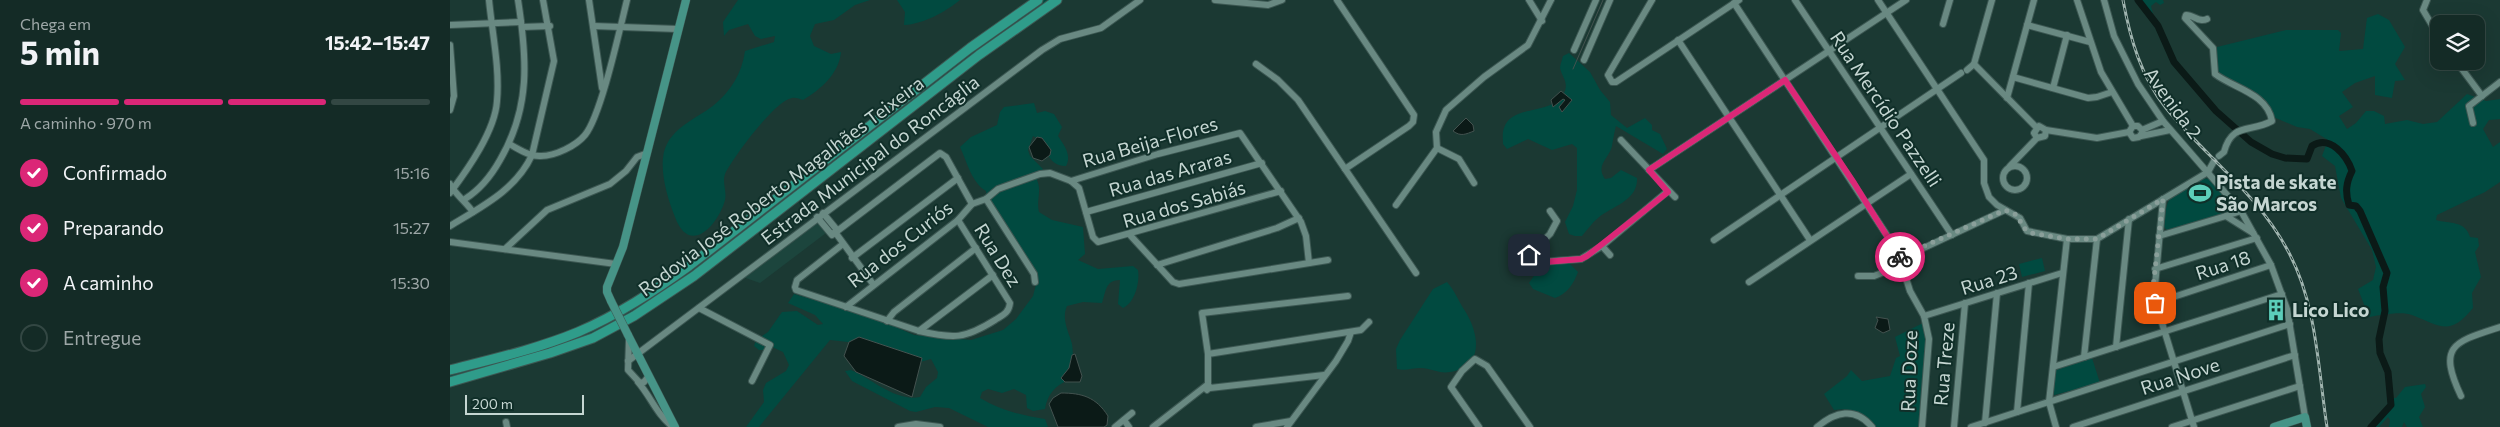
<!DOCTYPE html>
<html lang="pt">
<head>
<meta charset="utf-8">
<style>
  body { margin:0; font-family:Commissioner,sans-serif; background:#213732; color:#f1f3f6; height:100vh; display:flex; flex-direction:column; font-size:19px; white-space:nowrap }
  * { box-sizing:border-box; margin:0 }
  p { font-size:16px; color:#9da7a7 }
  .icon { flex:none; width:28px; height:28px; fill:none; stroke:currentColor; stroke-width:2; stroke-linecap:round; stroke-linejoin:round }
  .map { position:relative; flex:1; overflow:hidden }
  .side { display:flex; flex-direction:column; background:#142b26; width:450px }
  .side>* { flex:none }
  .fabs { position:absolute; left:1980px; top:15px; display:grid; gap:10px }
  .fabs a { display:grid; place-items:center; width:55px; height:55px; border-radius:10px; background:#142b26; box-shadow:0 5px 20px #0002,0 0 0 1px #334743; font-size:25px }
  .scale { position:absolute; left:15px; bottom:12px; width:119px; box-sizing:border-box; padding-left:5px; border:2px solid #c5d6d2; border-top:0; font-size:14px; line-height:18px; white-space:nowrap; color:#c5d6d2; -webkit-text-stroke:4px #102f29; paint-order:stroke }
  .pin { position:absolute; display:grid; place-items:center; width:42px; height:42px; color:#fff; margin:-21px; border-radius:10px; box-shadow:0 2px 8px #0006 }
  .courier { position:absolute; display:grid; place-items:center; width:50px; height:50px; margin:-25px; border:4px solid #db2777; border-radius:50%; background:#fff; color:#222; box-shadow:0 1px 6px #0007 }
  .summary em { font-style:normal; font-weight:700 }
  .summary div { display:flex; flex-direction:column-reverse }
  .summary { display:flex; align-items:center; justify-content:space-between; height:85px; padding:0 20px }
  h1 { font-size:32px; font-weight:700; line-height:38px }
  .bar { display:grid; grid-template-columns:repeat(4,1fr); gap:8px 5px; align-content:center; height:60px; padding:0 20px }
  .bar i { height:6px; border-radius:4px; background:#334743 }
  .bar .active { background:#db2777 }
  .bar p { grid-column:span 4 }
  ol { padding:0 20px; list-style:none }
  li { display:flex; align-items:center; gap:15px; height:55px }
  li p { margin-inline-start:auto }
  li .icon { padding:5px; border-radius:50%; background:#db2777; color:#fff; stroke-width:4 }
  li:last-child { color:#9da7a7 }
  li i { width:28px; height:28px; border:2px solid #334743; border-radius:50% }
  main { display:flex; flex:1; min-height:0 }
  .map>svg:first-child { display:block }
</style>
</head>
<body>
<main>
<section class="side">
<div class="summary"><div><h1>5 min</h1><p>Chega em</p></div><em>15:42–15:47</em></div>
<div class="bar"><i class="active"></i><i class="active"></i><i class="active"></i><i></i><p>A caminho · 970 m</p></div>
<ol>
<li><svg class="icon" aria-label="check" viewBox="0 0 24 24"><path d="M5 12l5 5 9-10"/></svg>Confirmado<p>15:16</p></li>
<li><svg class="icon" aria-label="check" viewBox="0 0 24 24"><path d="M5 12l5 5 9-10"/></svg>Preparando<p>15:27</p></li>
<li><svg class="icon" aria-label="check" viewBox="0 0 24 24"><path d="M5 12l5 5 9-10"/></svg>A caminho<p>15:30</p></li>
<li><i></i>Entregue</li>
</ol>
</section>
<div class="map">
<svg width="2050" height="427" viewBox="0 0 2050 427">
  <rect width="100%" height="100%" fill="#1b3933"/>
  <polygon fill="#1c453d" points="367,221 376,233 310,283 293,277"/>
  <g fill="#014a40">
    <path d="M288 0H420L405 5 384 20 365 24 360 36 364 46 381 54 391 52C389 74 370 90 353 100 350 99 345 97 342 98 326 99 282 159 275 174 272 182 277 192 275 200 268 226 239 256 225 217 218 200 211 176 213 158 216 129 245 120 264 105 281 91 292 73 295 51L324 42 325 36 311 39 305 36 298 24 279 30 274 36 273 22Z"/>
    <path d="M447 0H510C495 12 474 24 454 25L455 12Z"/>
    <polygon points="592,0 602,0 249,269 175,318 132,339 0,379 0,373 80,351 187,304"/>
    <polygon points="1686,0 1713,0 1714,3 1710,5 1706,2 1701,6 1703,14"/>
    <path d="M1928 14 1939 20 1955 47 1945 64 1955 80 1945 81 1942 98 1925 95V76L1905 83 1892 92 1903 107 1889 116 1897 129 1906 123 1916 111H1924L1934 116 1935 124 1957 120 1973 124 1987 122 2017 94 2036 101 2050 99V119L2039 120 2033 129 2043 147 2050 142V182L2035 192 1987 215 1986 220C1999 224 2015 220 2020 237L2028 238 2029 246 2025 252 2031 277 2022 293 2023 308C1999 337 1991 326 1962 315 1952 311 1930 315 1919 317L1908 289 1923 280 1926 267 1922 250 1891 198 1885 166 1872 156 1878 140 1860 129 1847 127 1821 116 1814 106 1765 74 1763 48 1836 30H1888L1891 33 1889 51 1913 49 1917 18Z"/>
    <path d="M1119 53 1140 72 1150 90 1160 102 1161 115 1177 128 1195 118 1202 125V130L1210 134 1217 149 1213 154 1166 126C1164 133 1163 140 1162 146 1159 159 1145 165 1155 179L1161 178 1171 170 1187 178C1188 201 1162 206 1148 218 1142 223 1137 230 1132 236H1125L1119 234 1115 222 1123 206 1127 190V148L1122 144 1102 150 1078 139 1057 149 1053 144C1053 139 1052 133 1054 128 1062 103 1104 117 1115 91 1118 81 1112 77 1110 68 1110 65 1112 60 1113 56Z"/>
    <path d="M584 103 587 113 595 111 604 114 612 127 608 136C614 145 622 155 616 166 594 166 599 143 583 136L578 150 580 156 593 169 587 180C592 191 586 201 589 212L602 220 633 227 635 254 628 260 648 269 683 266 688 270C690 282 685 303 673 308L668 304 670 280C655 280 656 292 652 303L633 302 617 306C611 319 619 332 622 344 624 357 622 368 618 380 605 386 597 395 595 409L583 411 577 408 576 395 564 389 552 393 538 389 532 392 530 398C550 410 573 416 595 419L598 427H538L499 408 485 407 466 412 460 411 402 381 395 371 401 370C422 379 446 402 470 397L476 387 487 378 488 372 481 359 459 365 407 343 380 340 309 427H296L314 402 313 390 316 383 336 371 339 365 333 352 320 346 315 350H309L304 346 306 340 318 332 332 312 347 311 368 325 373 324 365 315 338 303 344 294 423 317 464 335 521 340 553 330 566 319 583 296 588 277 539 209 536 191C522 183 517 162 510 147L521 137 547 125 550 112 554 107Z"/>
    <path d="M1752 178 1760 179 1784 206 1781 211 1717 230 1714 227C1716 191 1722 196 1752 178Z"/>
    <polygon points="1592,258 1595,271 1572,277 1569,264"/>
    <path d="M1105 260 1119 263 1128 272C1124 283 1117 294 1105 298L1083 289 1079 283 1092 264Z"/>
    <path d="M997 282C1005 291 1009 302 1015 311 1029 333 1035 367 1000 372 989 374 981 368 971 368 962 368 956 371 947 369L946 349 950 340 983 289Z"/>
    <path d="M1473 323 1478 338 1469 427H1425C1414 413 1403 407 1384 410L1374 394 1397 376 1401 370 1412 381 1440 376 1446 358 1450 356 1445 337Z"/>
    <polygon points="1642,358 1650,383 1604,395 1602,393 1606,370"/>
    <polygon points="1975,384 1976,387 1971,394 1975,407 1969,417 1973,427 1957,427 1954,422 1952,427 1939,427 1940,420 1938,417 1929,427 1923,427 1934,412 1940,398 1946,398 1955,387"/>
  </g>
  <g fill="#0b1a17" stroke="#43524f">
    <polygon points="1111,91 1122,100 1112,112 1109,107 1115,100 1113,99 1103,107 1101,100"/>
    <path d="M1016 118 1023 125 1024 131C1016 134 1011 137 1003 131Z"/>
    <polygon points="587,137 592,138 601,150 600,155 592,161 583,158 579,147"/>
    <polygon points="1426,317 1438,319 1440,330 1433,333 1425,328 1428,320"/>
    <polygon points="409,337 472,358 462,397 406,372 394,356 399,342"/>
    <polygon points="625,354 632,376 630,382 615,382 611,378 619,368 622,355"/>
    <path d="M611 393C632 393 646 397 658 416L657 425 654 427H608L599 404 603 398Z"/>
  </g>
  <g fill="none" stroke-linecap="round" stroke-linejoin="round">
    <polyline stroke="#43524f" stroke-width="1" points="1123,69 1153,0"/>
    <path stroke="#0b1a17" stroke-width="7" d="M1688 0 1708 26 1724 62 1766 111 1801 142 1822 154 1835 158 1857 159 1862 146C1880 134 1897 156 1902 171 1896 183 1895 192 1899 205L1906 206 1910 211 1937 273 1933 287 1935 311 1929 339 1930 353 1938 372 1941 405 1921 427"/>
    <g stroke="#3c5752" stroke-width="8">
      <g id="minor">
        <polyline points="139,0 152,88"/>
        <polyline points="765,0 818,5 832,0"/>
        <polyline points="887,0 964,115 963,122 959,126 895,169"/>
        <polyline points="1079,0 1092,21"/>
        <polyline points="1202,0 1158,75 1162,82 1166,82 1289,0"/>
        <polyline points="1345,0 1502,235"/>
        <polyline points="1428,0 1534,160 1534,183 1539,197 1547,205 1570,218 1577,231 1617,239 1647,239 1758,172"/>
        <polyline points="1627,0 1651,72 1683,126 1688,126 1692,130"/>
        <polyline points="1654,0 1664,36 1688,84 1713,121 1791,211 1821,265 1837,309 1855,417"/>
        <polyline points="1977,0 1973,10 1989,37"/>
        <polyline points="1284,3 1442,243 1450,259 1460,291 1474,316 1479,339 1472,427"/>
        <path d="M1757 19C1749 23 1744 15 1736 15L1735 18 1763 48 1765 74C1783 88 1817 93 1822 121 1800 133 1782 122 1774 152L1769 156"/>
        <polyline points="1493,24 1500,0"/>
        <polyline points="0,25 71,22"/>
        <polyline points="1577,25 1640,42"/>
        <polyline points="143,26 228,29"/>
        <polyline points="72,27 100,26"/>
        <polyline points="1228,40 1360,240"/>
        <polyline points="0,45 4,96 0,110"/>
        <polyline points="1124,50 1146,0"/>
        <polyline points="1134,60 1160,0"/>
        <polyline points="2006,61 2032,96"/>
        <polyline points="806,64 828,80 848,100 966,273"/>
        <polyline points="1524,64 1586,127"/>
        <polyline points="1517,70 1524,64 1542,0"/>
        <polyline points="1563,77 1638,98 1647,97 1662,92"/>
        <polyline points="1603,88 1617,35"/>
        <polyline points="1557,98 1584,0"/>
        <polyline points="2023,123 2019,106 2050,82"/>
        <polyline points="1692,130 1713,121"/>
        <polyline points="1679,132 1683,138 1689,137 1692,133"/>
        <polyline points="1691,136 1720,130"/>
        <polyline points="1587,138 1584,133 1589,126 1596,130 1647,138 1679,132 1683,126"/>
        <polyline points="1171,140 1225,197"/>
        <path d="M59 144C69 149 80 157 91 156 105 156 126 146 135 135 151 116 170 28 177 0"/>
        <polyline points="987,148 1009,159 1024,183"/>
        <circle cx="1565" cy="178" r="12"/>
        <polyline points="1560,166 1587,138 1595,136 1596,130"/>
        <polyline points="1199,170 1456,0"/>
        <polyline points="1758,172 1764,161"/>
        <polyline points="621,181 708,154 790,133 851,222 856,236 859,263"/>
        <path d="M0 184C5 194 16 202 23 212"/>
        <path d="M0 193C18 169 45 131 47 101 50 68 42 32 39 0"/>
        <path d="M15 199C31 189 41 176 50 160 81 107 77 58 68 0"/>
        <polyline points="536,199 584,274 585,282"/>
        <polyline points="1713,199 1704,297 1744,427"/>
        <polyline points="946,205 987,148 986,132 996,110 1034,77 1078,45 1101,0"/>
        <polyline points="1100,211 1107,221 1100,234 1077,257 1075,261 1078,263 1131,259 1152,246 1218,191"/>
        <polyline points="1791,211 1776,216 1803,233"/>
        <polyline points="636,212 812,163"/>
        <polyline points="373,213 387,230"/>
        <polyline points="367,217 382,235 490,153 496,157 522,204"/>
        <path d="M0 226C31 207 66 190 82 155L104 61 93 0"/>
        <polyline points="385,232 423,284"/>
        <polyline points="680,235 723,282 729,284 878,260"/>
        <polyline points="1709,236 1776,216"/>
        <polyline points="1264,240 1511,73"/>
        <polyline points="0,242 166,264"/>
        <path d="M393 244 347 280 345 287 346 290 469 331C504 339 515 339 545 320 553 315 559 313 560 303L508 220"/>
        <polyline points="1152,246 1160,255"/>
        <polyline points="55,249 97,210 160,184 176,171 187,157 195,154"/>
        <polyline points="1086,249 1094,262"/>
        <polyline points="402,258 508,178"/>
        <polyline points="1450,259 1555,210"/>
        <polyline points="707,265 827,228 849,218"/>
        <polyline points="1705,269 1807,238"/>
        <polyline points="1408,276 1424,276 1452,265"/>
        <polyline points="1299,282 1461,174"/>
        <polyline points="1705,303 1821,265"/>
        <polyline points="396,307 508,220 522,204 536,199 548,189 590,174 600,173 621,181 629,188 643,237 648,242 831,191"/>
        <polyline points="249,308 320,345 302,381"/>
        <polyline points="1474,316 1612,273"/>
        <polyline points="437,321 444,312 526,248"/>
        <polyline points="469,331 543,275"/>
        <polyline points="179,340 178,370 190,383 194,382 199,376"/>
        <polyline points="1666,347 1679,219"/>
        <polyline points="758,354 911,330 919,322"/>
        <polyline points="1634,357 1647,239"/>
        <polyline points="178,361 592,50 610,39 651,28 690,0"/>
        <polyline points="1603,367 1832,294"/>
        <path d="M188 382C201 397 207 415 223 427"/>
        <polyline points="758,385 758,354 752,313 898,296"/>
        <polyline points="760,388 874,375"/>
        <path d="M2011 396C1987 345 2004 342 2050 327"/>
        <polyline points="1567,412 1579,283"/>
        <polyline points="674,420 679,427"/>
        <polyline points="56,422 57,427"/>
        <polyline points="1535,423 1547,293"/>
        <polyline points="448,427 466,424 490,427"/>
        <polyline points="665,427 682,413"/>
        <polyline points="703,427 757,385 760,387 757,390 755,388"/>
        <polyline points="806,427 841,421"/>
        <polyline points="837,427 886,361 898,341 901,332"/>
        <polyline points="1029,427 1001,387 1012,371 1025,359 1037,366 1080,427"/>
        <path d="M1367 427C1385 412 1405 406 1422 427"/>
        <polyline points="1504,427 1515,303"/>
        <polyline points="1521,427 1840,324"/>
        <polyline points="1606,427 1599,402 1617,239"/>
        <polyline points="1623,427 1845,355"/>
        <polyline points="1722,427 1850,386"/>
      </g>
    </g>
    <g stroke="#3c5752" stroke-width="9">
      <g id="major">
        <polyline points="161,301 157,292 157,287 173,247 236,0"/>
        <polyline points="178,335 225,427"/>
        <polyline points="1824,427 1855,417 1857,427"/>
      </g>
    </g>
    <g stroke="#3c5752" stroke-width="11">
      <g id="highway">
        <path d="M0 370C43 359 87 349 128 332 168 315 204 291 239 266L520 48 588 0"/>
        <polyline points="0,382 100,353 143,338 184,316 244,276 529,55 607,0"/>
      </g>
    </g>
    <use href="#minor" stroke="#698982" stroke-width="6"/>
    <use href="#major" stroke="#469487" stroke-width="8"/>
    <use href="#highway" stroke="#2f9c8a" stroke-width="9"/>
    <g stroke="#a0b4af" stroke-width="3">
      <path id="rail" d="M1673 0C1680 38 1691 77 1716 108 1756 157 1808 194 1838 251 1867 304 1868 369 1877 427"/>
    </g>
    <use href="#rail" stroke="#102f29" stroke-width="1" stroke-dasharray="4" stroke-linecap="butt"/>
    <g stroke="#3c5752" stroke-width="9" stroke-linecap="butt">
      <polyline id="major-bridge" points="161,301 178,335"/>
    </g>
    <use href="#major-bridge" stroke="#469487" stroke-width="8"/>
  </g>
  <g fill="none" stroke-linecap="round" stroke-linejoin="round">
    <polyline stroke="#8a9f9a" stroke-width="5" stroke-dasharray="0 9" points="1450,257 1555,210 1567,215 1574,228 1582,233 1617,239 1647,239 1713,199 1703,288 1705,303"/>
    <polyline stroke="#db2777" stroke-width="6" points="1079,255 1086,249 1094,262 1131,259 1137,256 1218,192 1199,170 1335,80 1404,183 1450,257"/>
  </g>
  <defs>
    <g id="stadium-bare" transform="scale(1.725)"><path d="M0-5a6.5 5 0 1 0 0 10a6.5 5 0 1 0 0-10ZM-3.5-1.8h7v3.6h-7Z" fill="#5cceba" stroke="#102f29" stroke-width="2.5" paint-order="stroke"/></g>
    <g id="building-bare" transform="scale(1.725)"><path d="M-4-6H4V6H1V3H-1V6H-4ZM-2.5-4.3h1.7v1.8h-1.7ZM.8-4.3h1.7v1.8H.8ZM-2.5-1h1.7V.8h-1.7ZM.8-1h1.7V.8H.8Z" fill="#5cceba" stroke="#102f29" stroke-width="2.5" paint-order="stroke"/></g>
  </defs>
  <g fill-rule="evenodd">
    <use href="#stadium-bare" x="1750" y="193"/>
    <use href="#building-bare" x="1826" y="310"/>
  </g>
  <g text-anchor="middle" stroke-width="4" stroke-linejoin="round" paint-order="stroke">
    <g font-size="19" fill="#c5d6d2" stroke="#102f29">
      <text transform="translate(1723 103) rotate(54)" y="7">Avenida 2</text>
      <text transform="translate(1436 109) rotate(56)" y="7">Rua Mercídio Pazzelli</text>
      <text transform="translate(700 142) rotate(-16)" y="7">Rua Beija-Flores</text>
      <text transform="translate(420 160) rotate(-37)" y="7">Estrada Municipal do Roncáglia</text>
      <text transform="translate(720 173) rotate(-16)" y="7">Rua das Araras</text>
      <text transform="translate(331 186) rotate(-37)" y="7">Rodovia José Roberto Magalhães Teixeira</text>
      <text transform="translate(734 204) rotate(-16)" y="7">Rua dos Sabiás</text>
      <text transform="translate(450 244) rotate(-38)" y="7">Rua dos Curiós</text>
      <text transform="translate(548 255) rotate(58)" y="7">Rua Dez</text>
      <text transform="translate(1773 265) rotate(-18)" y="7">Rua 18</text>
      <text transform="translate(1539 280) rotate(-17)" y="7">Rua 23</text>
      <text transform="translate(1494 364) rotate(-85)" y="7">Rua Treze</text>
      <text transform="translate(1459 371) rotate(-88)" y="7">Rua Doze</text>
      <text transform="translate(1730 376) rotate(-18)" y="7">Rua Nove</text>
    </g>
    <g font-size="19" font-weight="bold" fill="#c5d6d2" stroke="#102f29" text-anchor="start">
      <text x="1766" y="189">Pista de skate<tspan x="1766" dy="22">São Marcos</tspan></text>
      <text x="1842" y="317">Lico Lico</text>
    </g>
  </g>
</svg>
<div class="fabs">
<a><svg class="icon" aria-label="layers" viewBox="0 0 24 24"><path d="M12 4l9 5-9 5-9-5zM3 14l9 5 9-5"/></svg></a>
</div>
<div class="scale">200 m</div>
<div class="pin" style="left:1705px;top:303px;background:#ea580c"><svg class="icon" aria-label="bag" viewBox="0 0 24 24"><path d="M5 8h14l-1 12H6zM9 8a3 3 0 0 1 6 0"/></svg></div>
<div class="pin" style="left:1079px;top:255px;background:#1f2937"><svg class="icon" aria-label="home" viewBox="0 0 24 24"><path d="M3 11l9-7 9 7M6 9v11h12V9"/></svg></div>
<div class="courier" style="left:1450px;top:257px"><svg class="icon" aria-label="bike" viewBox="0 0 24 24"><circle cx="6" cy="16" r="4"/><circle cx="18" cy="16" r="4"/><path d="M6 16l4-8h5l3 8M10 8l3 8H6M13 5h3"/></svg></div>
</div>
</main>
</body>
</html>
